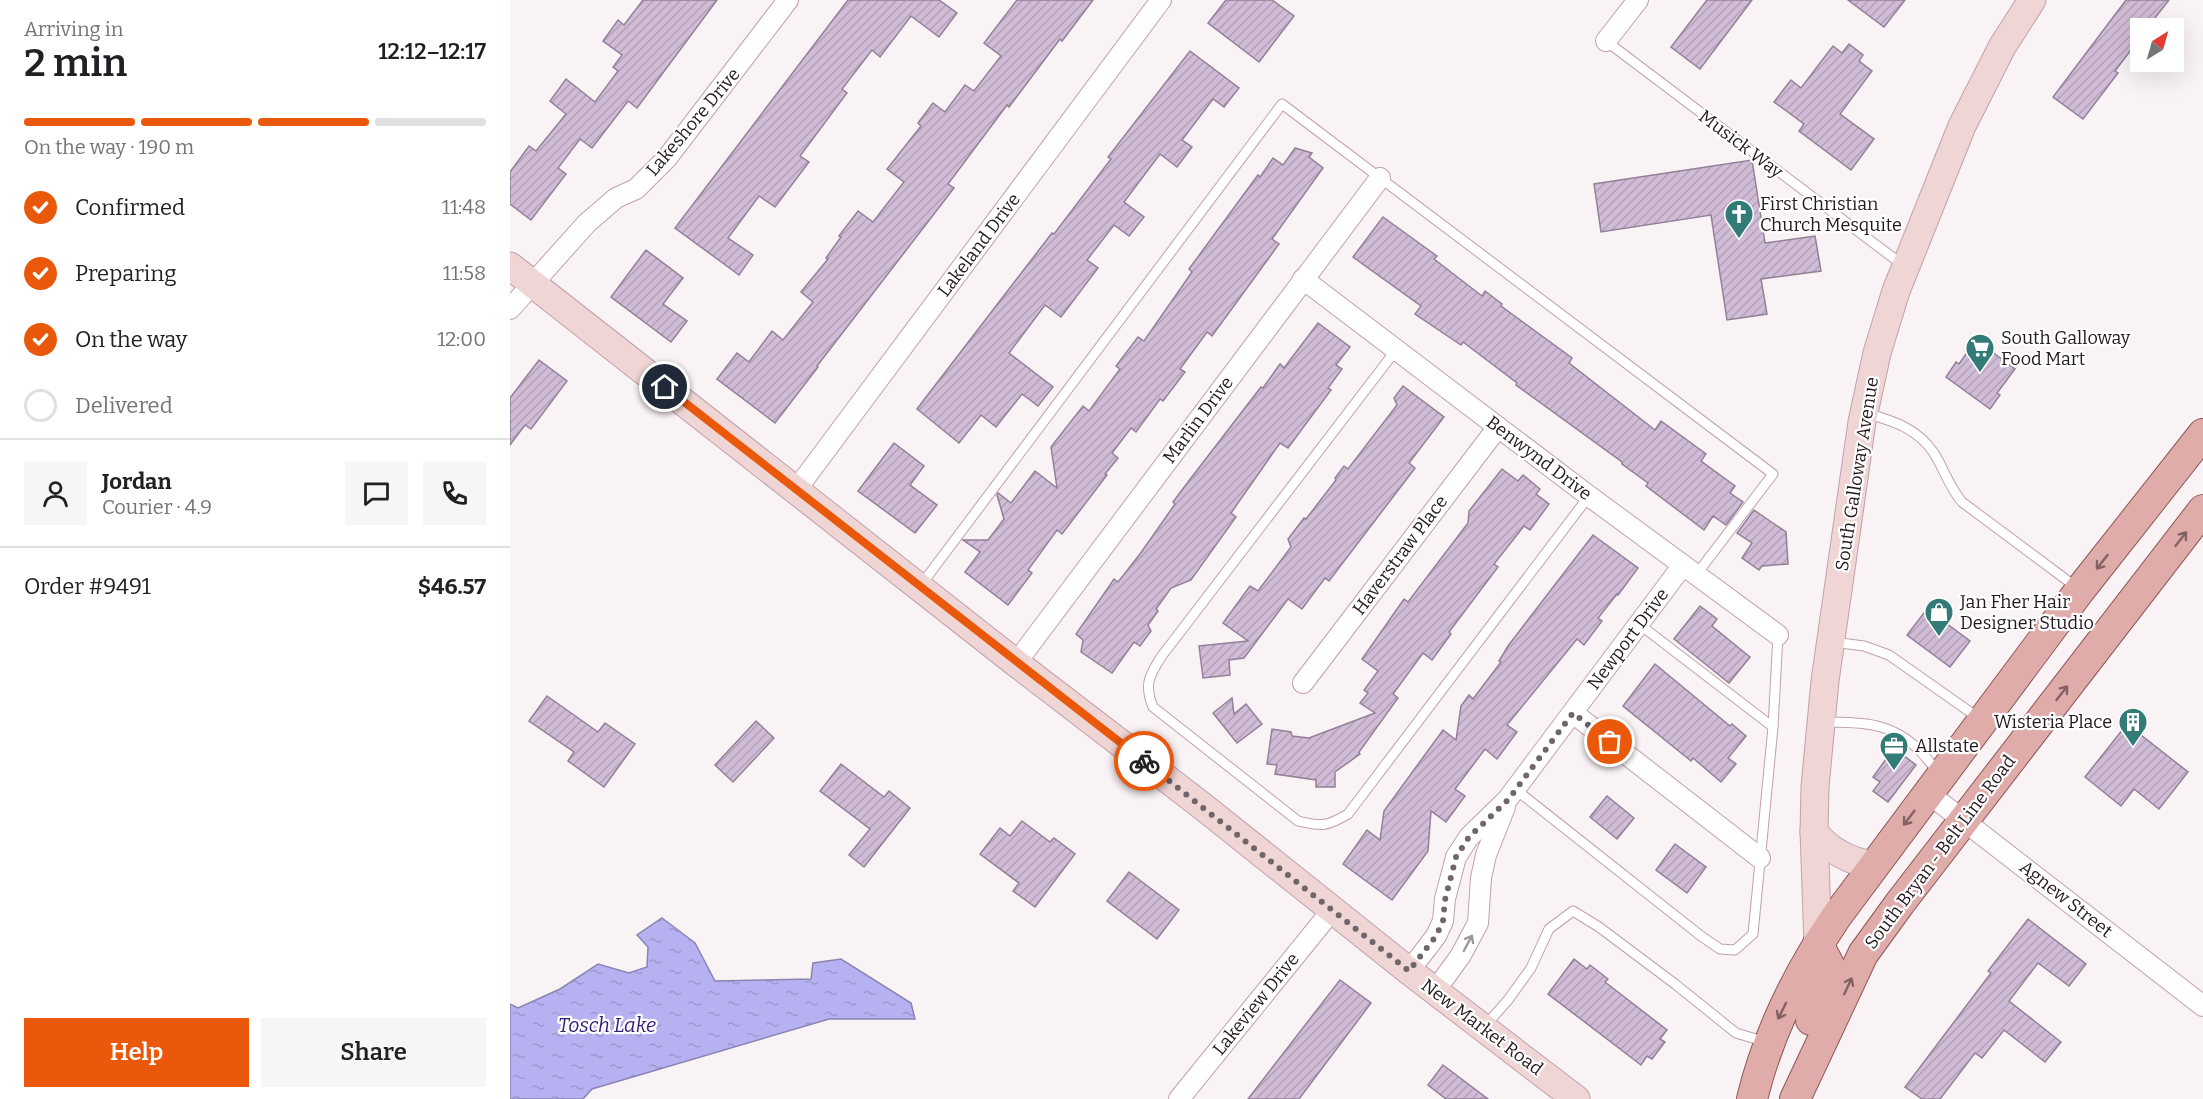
<!DOCTYPE html>
<html lang="en">
<head>
<meta charset="utf-8">
<style>
  body { margin:0; font-family:Bitter,serif; background:#f6f6f6; color:#202124; height:100vh; display:flex; flex-direction:column; font-size:22px; white-space:nowrap }
  * { box-sizing:border-box; margin:0 }
  p { font-size:20px; color:#757577 }
  .icon { flex:none; width:33px; height:33px; fill:none; stroke:currentColor; stroke-width:2; stroke-linecap:round; stroke-linejoin:round }
  .map { position:relative; flex:1; overflow:hidden }
  .panel { display:flex; flex-direction:column; background:#fff; width:510px }
  .panel>* { flex:none }
  .needle { width:39px; rotate:37deg }
  .controls { position:absolute; left:1620px; top:18px; display:grid; gap:12px }
  .controls a { display:grid; place-items:center; width:54px; height:54px; border-radius:0px; background:#fff; box-shadow:0 6px 24px #0002; font-size:30px }
  .pin { position:absolute; display:grid; place-items:center; width:51px; height:51px; color:#fff; margin:-26px; border:3px solid #fff; border-radius:50%; box-shadow:0 2px 6px #0007 }
  .courier { position:absolute; display:grid; place-items:center; width:60px; height:60px; margin:-30px; border:4px solid #ea580c; border-radius:50%; background:#fff; color:#222; box-shadow:0 2px 8px #0007 }
  .head em { font-style:normal; font-weight:600 }
  .head div { display:flex; flex-direction:column-reverse }
  .head { display:flex; align-items:center; justify-content:space-between; height:102px; padding:0 24px }
  h1 { font-size:39px; font-weight:600; line-height:45px }
  .bar { display:grid; grid-template-columns:repeat(4,1fr); gap:9px 6px; align-content:center; height:72px; padding:0 24px }
  .bar i { height:8px; border-radius:4px; background:#e0e0e0 }
  .bar .on { background:#ea580c }
  .bar p { grid-column:span 4 }
  .line { display:flex; align-items:center; gap:15px; padding:0 24px; border-top:2px solid #e0e0e0 }
  .line div { flex:1 }
  .round { display:grid; place-items:center; flex:none; width:63px; height:63px; border-radius:0px; background:#f6f6f6 }
  ol { padding:0 24px; list-style:none }
  li { display:flex; align-items:center; gap:18px; height:66px }
  li p { margin-inline-start:auto }
  li .icon { padding:6px; border-radius:50%; background:#ea580c; color:#fff; stroke-width:4 }
  li:last-child { color:#757577 }
  li i { width:33px; height:33px; border:3px solid #e0e0e0; border-radius:50% }
  .action { display:flex; gap:12px; margin-top:auto; padding:12px 24px }
  .action a { flex:1; height:69px; border-radius:0px; background:#ea580c; color:#fff; font-size:24px; font-weight:600; line-height:69px; text-align:center }
  .action a+a { background:#f6f6f6; color:#202124 }
  main { display:flex; flex:1; min-height:0 }
  .map>svg:first-child { display:block }
</style>
</head>
<body>
<main>
<section class="panel">
<div class="head"><div><h1>2 min</h1><p>Arriving in</p></div><em>12:12–12:17</em></div>
<div class="bar"><i class="on"></i><i class="on"></i><i class="on"></i><i></i><p>On the way · 190 m</p></div>
<ol>
<li><svg class="icon" aria-label="check" viewBox="0 0 24 24"><path d="M5 12l5 5 9-10"/></svg>Confirmed<p>11:48</p></li>
<li><svg class="icon" aria-label="check" viewBox="0 0 24 24"><path d="M5 12l5 5 9-10"/></svg>Preparing<p>11:58</p></li>
<li><svg class="icon" aria-label="check" viewBox="0 0 24 24"><path d="M5 12l5 5 9-10"/></svg>On the way<p>12:00</p></li>
<li><i></i>Delivered</li>
</ol>
<div class="line" style="height:108px"><a class="round"><svg class="icon" aria-label="person" viewBox="0 0 24 24"><circle cx="12" cy="8" r="4"/><path d="M4 21q1-7 8-7t8 7"/></svg></a><div><b>Jordan</b><p>Courier · 4.9</p></div><a class="round"><svg class="icon" aria-label="chat" viewBox="0 0 24 24"><path d="M4 5h16v11H9l-5 4z"/></svg></a><a class="round"><svg class="icon" aria-label="phone" viewBox="0 0 24 24"><path d="M5 4h4l2 5-3 2q2 4 5 5l2-3 5 2v4C11 20 4 13 5 4z"/></svg></a></div>
<div class="line" style="height:78px"><div>Order #9491</div><b>$46.57</b></div>
<div class="action"><a>Help</a><a>Share</a></div>
</section>
<div class="map">
<svg width="1693" height="1099" viewBox="0 0 1693 1099">
  <defs>
    <pattern id="water-ripples" width="26" height="14" patternUnits="userSpaceOnUse" patternTransform="scale(1.5)"><rect width="26" height="14" fill="#b6b2f2"/><path d="M2 4q2-2 4 0t4 0M15 11q2-2 4 0t4 0" fill="none" stroke="#9c98cf"/></pattern>
    <pattern id="building-hatch" width="6" height="6" patternUnits="userSpaceOnUse" patternTransform="scale(1.5)"><rect width="6" height="6" fill="#d0bcd6"/><path d="M-1 1l2-2M0 6l6-6M5 7l2-2" fill="none" stroke="#b2a1b7"/></pattern>
  </defs>
  <rect width="100%" height="100%" fill="#faf3f6"/>
  <polygon fill="url(#water-ripples)" stroke="#8a84b2" stroke-width="1.5" points="152,918 185,943 205,981 301,979 303,963 331,959 401,1003 405,1019 319,1019 82,1089 73,1099 0,1099 0,1004 8,1008 50,989 88,964 119,973 137,967 138,947 127,935"/>
  <g fill="url(#building-hatch)" stroke="#938098" stroke-width="1.5">
    <polygon points="133,0 207,0 127,108 118,101 82,148 70,139 48,168 56,174 21,220 0,204 0,172 19,146 26,151 56,114 40,101 56,79 85,102 108,71 103,67 112,55 93,41 108,20 114,25"/>
    <polygon points="338,0 429,0 447,13 429,37 401,16 370,57 362,50 332,89 337,93 290,156 299,162 265,207 249,196 218,238 243,255 229,275 165,228"/>
    <polygon points="507,0 583,0 552,41 550,39 499,107 497,105 438,184 444,188 307,366 308,367 265,423 207,379 227,353 239,362 262,331 273,340 303,302 291,292 318,259 316,258 331,237 329,236 348,211 363,222 394,182 377,169 411,126 408,123 423,103 435,112 455,85 464,91 491,56 474,43"/>
    <polygon points="716,0 762,0 784,16 749,62 698,23"/>
    <polygon points="1197,0 1242,0 1190,69 1161,47"/>
    <polygon points="1338,0 1395,0 1374,27"/>
    <polygon points="1616,0 1659,0 1637,28 1630,28 1630,38 1605,71 1608,73 1573,119 1543,97"/>
    <polygon points="1339,44 1353,55 1349,61 1362,71 1330,114 1364,139 1341,170 1289,131 1294,124 1264,102 1281,80 1291,88 1323,46 1332,53"/>
    <polygon points="680,51 729,88 714,107 703,99 672,140 682,147 667,167 650,154 614,202 634,217 619,236 604,225 577,260 588,268 551,317 535,305 499,353 543,387 528,406 512,394 486,427 471,415 449,443 407,409 542,233 544,234 601,159 598,157"/>
    <polygon points="785,148 802,153 799,157 813,168 762,239 769,244 702,336 697,332 670,369 675,372 653,401 650,399 626,432 621,428 602,453 608,458 595,474 597,475 552,534 547,530 518,570 522,573 498,605 455,572 470,552 453,540 478,540 494,519 487,495 488,493 501,503 525,471 547,488 541,447 573,406 579,411 610,369 606,366 628,337 634,341 682,272 679,269 748,175 750,177 763,158 773,165"/>
    <polygon points="1242,160 1255,243 1305,236 1311,271 1251,279 1257,314 1217,320 1201,215 1091,232 1084,184"/>
    <polygon points="873,217 927,256 924,259 972,296 975,291 992,304 991,306 1062,358 1059,363 1145,430 1151,421 1196,454 1191,461 1225,486 1220,493 1233,502 1216,525 1203,516 1194,530 1136,486 1138,483 1112,464 1112,462 1006,385 1007,383 953,342 951,345 905,314 911,306 843,257"/>
    <polygon points="136,250 173,278 153,304 177,321 161,342 101,297"/>
    <polygon points="808,323 840,347 826,365 832,369 818,388 821,390 778,448 770,443 721,513 726,517 681,580 661,588 646,609 648,611 638,625 641,631 630,646 624,642 602,673 571,652 573,640 566,634 604,579 608,582 630,554 665,504 663,502 678,482 751,387 753,388 770,364 774,368"/>
    <polygon points="1466,340 1505,369 1487,393 1490,395 1480,409 1436,377 1446,362 1449,364"/>
    <polygon points="29,360 57,381 21,429 15,425 0,445 0,398"/>
    <polygon points="893,386 934,417 899,463 905,468 819,581 815,578 792,609 778,599 734,658 719,660 720,675 693,678 689,646 738,641 713,623 740,586 748,591 781,547 778,539 794,518 796,519 826,480 825,478 834,466 838,469 887,405 884,398"/>
    <polygon points="384,443 414,466 400,485 427,505 405,533 348,491"/>
    <polygon points="992,469 1008,481 1013,475 1030,489 1026,494 1039,504 1020,530 1014,526 984,564 988,567 939,632 941,634 922,660 913,653 883,694 888,698 849,752 850,754 825,772 825,787 806,787 806,780 765,774 767,765 757,764 762,729 781,732 782,736 799,738 865,713 850,703 858,693 854,690 868,671 852,659 894,599 898,602 958,523 959,511"/>
    <polygon points="1244,510 1276,532 1278,564 1252,566 1249,570 1232,558 1242,543 1227,533"/>
    <polygon points="1083,535 1128,568 1108,595 1107,594 1088,618 1092,621 1074,645 1067,639 997,725 1007,732 987,759 975,749 945,789 955,796 936,822 921,811 918,851 882,900 833,864 857,830 870,840 874,811 933,730 946,740 951,706 959,695 963,699 991,662 989,661 998,646"/>
    <polygon points="1190,606 1207,619 1202,626 1240,657 1219,683 1164,639"/>
    <polygon points="1417,609 1460,641 1440,667 1397,635"/>
    <polygon points="1145,664 1220,726 1222,724 1236,736 1218,758 1226,764 1211,782 1183,758 1181,761 1113,706"/>
    <polygon points="37,696 88,732 95,723 125,744 94,787 58,761 64,752 19,721"/>
    <polygon points="722,698 724,714 736,704 752,724 727,743 703,713"/>
    <polygon points="246,721 264,738 223,782 205,765"/>
    <polygon points="1617,724 1678,772 1649,809 1624,789 1611,806 1575,777"/>
    <polygon points="1384,748 1406,765 1378,802 1363,791 1370,782 1363,777"/>
    <polygon points="331,764 374,797 379,791 400,808 354,867 339,855 360,829 310,791"/>
    <polygon points="1097,796 1124,818 1107,839 1080,817"/>
    <polygon points="512,821 540,842 544,838 565,854 525,907 503,891 509,883 470,854 490,828 500,836"/>
    <polygon points="1165,844 1196,867 1177,893 1146,870"/>
    <polygon points="619,872 669,910 647,939 597,901"/>
    <polygon points="1518,919 1576,964 1559,986 1528,963 1499,1001 1551,1042 1535,1062 1494,1030 1472,1058 1465,1053 1430,1099 1412,1099 1395,1087 1481,973 1478,971"/>
    <polygon points="1064,959 1077,969 1080,965 1098,979 1095,982 1157,1030 1150,1039 1155,1042 1142,1059 1137,1056 1131,1065 1038,994"/>
    <polygon points="830,980 861,1003 789,1099 738,1099"/>
    <polygon points="933,1065 978,1099 936,1099 918,1085"/>
  </g>
  <g fill="none" stroke-linecap="round" stroke-linejoin="round">
    <g stroke="#c0a0ad" stroke-width="11">
      <g id="lane">
        <polyline points="1096,41 1394,266"/>
        <path d="M886 350 651 657C639 676 634 685 643 707L788 821C812 827 818 826 838 814L1079 496"/>
        <path d="M1356 413C1383 421 1407 428 1424 453 1434 469 1439 487 1452 502L1566 587"/>
        <polyline points="411,585 772,104 1263,474 1186,575"/>
        <polyline points="1129,624 1263,727"/>
        <polyline points="1323,642 1354,646 1379,655 1470,719"/>
        <path d="M1314 722C1351 722 1382 722 1410 751 1417 758 1422 766 1429 772"/>
        <polyline points="1005,789 1191,936 1210,949 1225,950 1243,934 1263,727 1268,635"/>
        <polyline points="975,1026 998,1000 1021,968 1039,929 1063,911 1089,927 1165,984 1226,1033 1256,1042"/>
      </g>
    </g>
    <g stroke="#c0a0ad" stroke-width="22">
      <g id="street">
        <polyline points="1096,41 1128,0"/>
        <polyline points="793,279 1079,496 1268,635"/>
        <polyline points="0,309 77,223 106,198 126,189 157,158 278,0"/>
        <polyline points="286,490 651,0"/>
        <polyline points="506,663 870,178"/>
        <polyline points="793,683 988,427"/>
        <polyline points="1063,713 1250,858"/>
        <polyline points="1418,793 1693,1006"/>
        <polyline points="899,971 926,936 933,921 935,899 946,857 959,837 997,800 1173,565"/>
        <polyline points="925,991 951,955 968,923 971,878 976,855 995,807"/>
        <polyline points="669,1099 823,909"/>
      </g>
    </g>
    <g stroke="#c0a0ad" stroke-width="29">
      <g id="secondary">
        <polyline points="0,266 506,663 691,805 899,971 1066,1099"/>
        <path d="M1304 832C1320 851 1338 861 1363 865"/>
        <polyline points="1308,944 1304,832 1305,787 1315,681 1352,422 1367,353 1386,291 1452,126 1492,47 1522,0"/>
      </g>
    </g>
    <g stroke="#905555" stroke-width="32">
      <g id="primary">
        <polyline points="1301,1020 1314,992 1320,967 1308,944"/>
        <path d="M1242 1099C1258 1033 1288 973 1326 917L1570 590 1693 434"/>
        <polyline points="1285,1099 1353,954 1390,903 1693,510"/>
      </g>
    </g>
    <use href="#lane" stroke="#fff" stroke-width="9"/>
    <use href="#street" stroke="#fff" stroke-width="20"/>
    <use href="#secondary" stroke="#efd6d5" stroke-width="27"/>
    <use href="#primary" stroke="#dfacaa" stroke-width="30"/>
  </g>
  <defs><path id="oneway-shaft" d="M-6 0H5M1.5-3L5.5 0L1.5 3" fill="none" stroke-width="1.6" stroke-linecap="round" stroke-linejoin="round" transform="scale(1.5)"/></defs>
  <g stroke="#826264">
    <use href="#oneway-shaft" transform="translate(1671 539) rotate(-52)"/>
    <use href="#oneway-shaft" transform="translate(1592 562) rotate(128)"/>
    <use href="#oneway-shaft" transform="translate(1552 693) rotate(-52)"/>
    <use href="#oneway-shaft" transform="translate(1399 818) rotate(127)"/>
    <use href="#oneway-shaft" transform="translate(1338 986) rotate(-65)"/>
    <use href="#oneway-shaft" transform="translate(1272 1011) rotate(116)"/>
  </g>
  <use stroke="#9d989a" href="#oneway-shaft" transform="translate(958 943) rotate(-62)"/>
  <g fill="none" stroke-linecap="round" stroke-linejoin="round">
    <polyline stroke="#70656a" stroke-width="6" stroke-dasharray="0 10.8" points="634,761 899,971 926,936 933,921 935,900 946,857 959,837 998,800 1063,713 1100,742"/>
    <polyline stroke="#ea580c" stroke-width="8" points="155,387 634,761"/>
  </g>
  <defs>
    <g id="church-pin" transform="scale(1.5)"><path d="M0 17L-7.5 6A9.5 9.5 0 1 1 7.5 6Z" fill="#327b77" stroke="#fff"/><path d="M-1.2-6h2.4v3.5h3.3v2.4h-3.3V6h-2.4V-.1h-3.3v-2.4h3.3Z" fill="#fff"/></g>
    <g id="supermarket-pin" transform="scale(1.5)"><path d="M0 17L-7.5 6A9.5 9.5 0 1 1 7.5 6Z" fill="#327b77" stroke="#fff"/><path d="M-6-5.5h2.5l.6 2H6L4.5 2H-2.5L-4.4-4H-6ZM-1.5 3.2a1.3 1.3 0 1 0 .1 0ZM3 3.2a1.3 1.3 0 1 0 .1 0Z" fill="#fff"/></g>
    <g id="shop-pin" transform="scale(1.5)"><path d="M0 17L-7.5 6A9.5 9.5 0 1 1 7.5 6Z" fill="#327b77" stroke="#fff"/><path d="M-5-2.5h2.3a2.7 3.5 0 0 1 5.4 0H5L5.5 6h-11ZM-1.5-2.5h3a1.5 2.3 0 0 0-3 0Z" fill="#fff"/></g>
    <g id="building-pin" transform="scale(1.5)"><path d="M0 17L-7.5 6A9.5 9.5 0 1 1 7.5 6Z" fill="#327b77" stroke="#fff"/><path d="M-4-6H4V6H1V3H-1V6H-4ZM-2.5-4.3h1.7v1.8h-1.7ZM.8-4.3h1.7v1.8H.8ZM-2.5-1h1.7V.8h-1.7ZM.8-1h1.7V.8H.8Z" fill="#fff"/></g>
    <g id="office-pin" transform="scale(1.5)"><path d="M0 17L-7.5 6A9.5 9.5 0 1 1 7.5 6Z" fill="#327b77" stroke="#fff"/><path d="M-6-3h4V-5.5h4V-3h4V5H-6ZM-1-4.5V-3h2v-1.5ZM-6 0V1H6V0Z" fill="#fff"/></g>
  </defs>
  <g fill-rule="evenodd">
    <use href="#church-pin" x="1229" y="214"/>
    <use href="#supermarket-pin" x="1470" y="348"/>
    <use href="#shop-pin" x="1429" y="612"/>
    <use href="#building-pin" x="1623" y="722"/>
    <use href="#office-pin" x="1384" y="746"/>
  </g>
  <g text-anchor="middle" stroke-width="4.5" stroke-linejoin="round" paint-order="stroke">
    <g font-size="18" fill="#25191e" stroke="#fff">
      <text transform="translate(183 122) rotate(-50)" y="6">Lakeshore Drive</text>
      <text transform="translate(1231 144) rotate(37)" y="6">Musick Way</text>
      <text transform="translate(469 245) rotate(-53)" y="6">Lakeland Drive</text>
      <text transform="translate(688 420) rotate(-53)" y="6">Marlin Drive</text>
      <text transform="translate(1029 458) rotate(37)" y="6">Benwynd Drive</text>
      <text transform="translate(1347 474) rotate(-81)" y="6">South Galloway Avenue</text>
      <text transform="translate(890 555) rotate(-53)" y="6">Haverstraw Place</text>
      <text transform="translate(1118 639) rotate(-53)" y="6">Newport Drive</text>
      <text transform="translate(1430 852) rotate(-53)" y="6">South Bryan - Belt Line Road</text>
      <text transform="translate(1556 899) rotate(38)" y="6">Agnew Street</text>
      <text transform="translate(746 1004) rotate(-51)" y="6">Lakeview Drive</text>
      <text transform="translate(972 1027) rotate(37)" y="6">New Market Road</text>
    </g>
    <g font-size="18" fill="#25191e" stroke="#fff" text-anchor="start">
      <text x="1250" y="210">First Christian<tspan x="1250" dy="21">Church Mesquite</tspan></text>
      <text x="1491" y="344">South Galloway<tspan x="1491" dy="21">Food Mart</tspan></text>
      <text x="1450" y="608">Jan Fher Hair<tspan x="1450" dy="21">Designer Studio</tspan></text>
      <text x="1602" y="728" text-anchor="end">Wisteria Place</text>
      <text x="1405" y="752">Allstate</text>
    </g>
    <g font-size="20" font-style="italic" fill="#341e78" stroke="#fff">
      <text x="97" y="1032">Tosch Lake</text>
    </g>
  </g>
</svg>
<div class="controls">
<a><svg class="needle" viewBox="-14 -14 28 28"><path d="M0-13l5 13h-10z" fill="#e53935"/><path d="M0 13l5-13h-10z" fill="#757577"/></svg></a>
</div>
<div class="pin" style="left:1100px;top:742px;background:#ea580c"><svg class="icon" aria-label="bag" viewBox="0 0 24 24"><path d="M5 8h14l-1 12H6zM9 8a3 3 0 0 1 6 0"/></svg></div>
<div class="pin" style="left:155px;top:387px;background:#1f2937"><svg class="icon" aria-label="home" viewBox="0 0 24 24"><path d="M3 11l9-7 9 7M6 9v11h12V9"/></svg></div>
<div class="courier" style="left:634px;top:761px"><svg class="icon" aria-label="bike" viewBox="0 0 24 24"><circle cx="6" cy="16" r="4"/><circle cx="18" cy="16" r="4"/><path d="M6 16l4-8h5l3 8M10 8l3 8H6M13 5h3"/></svg></div>
</div>
</main>
</body>
</html>
